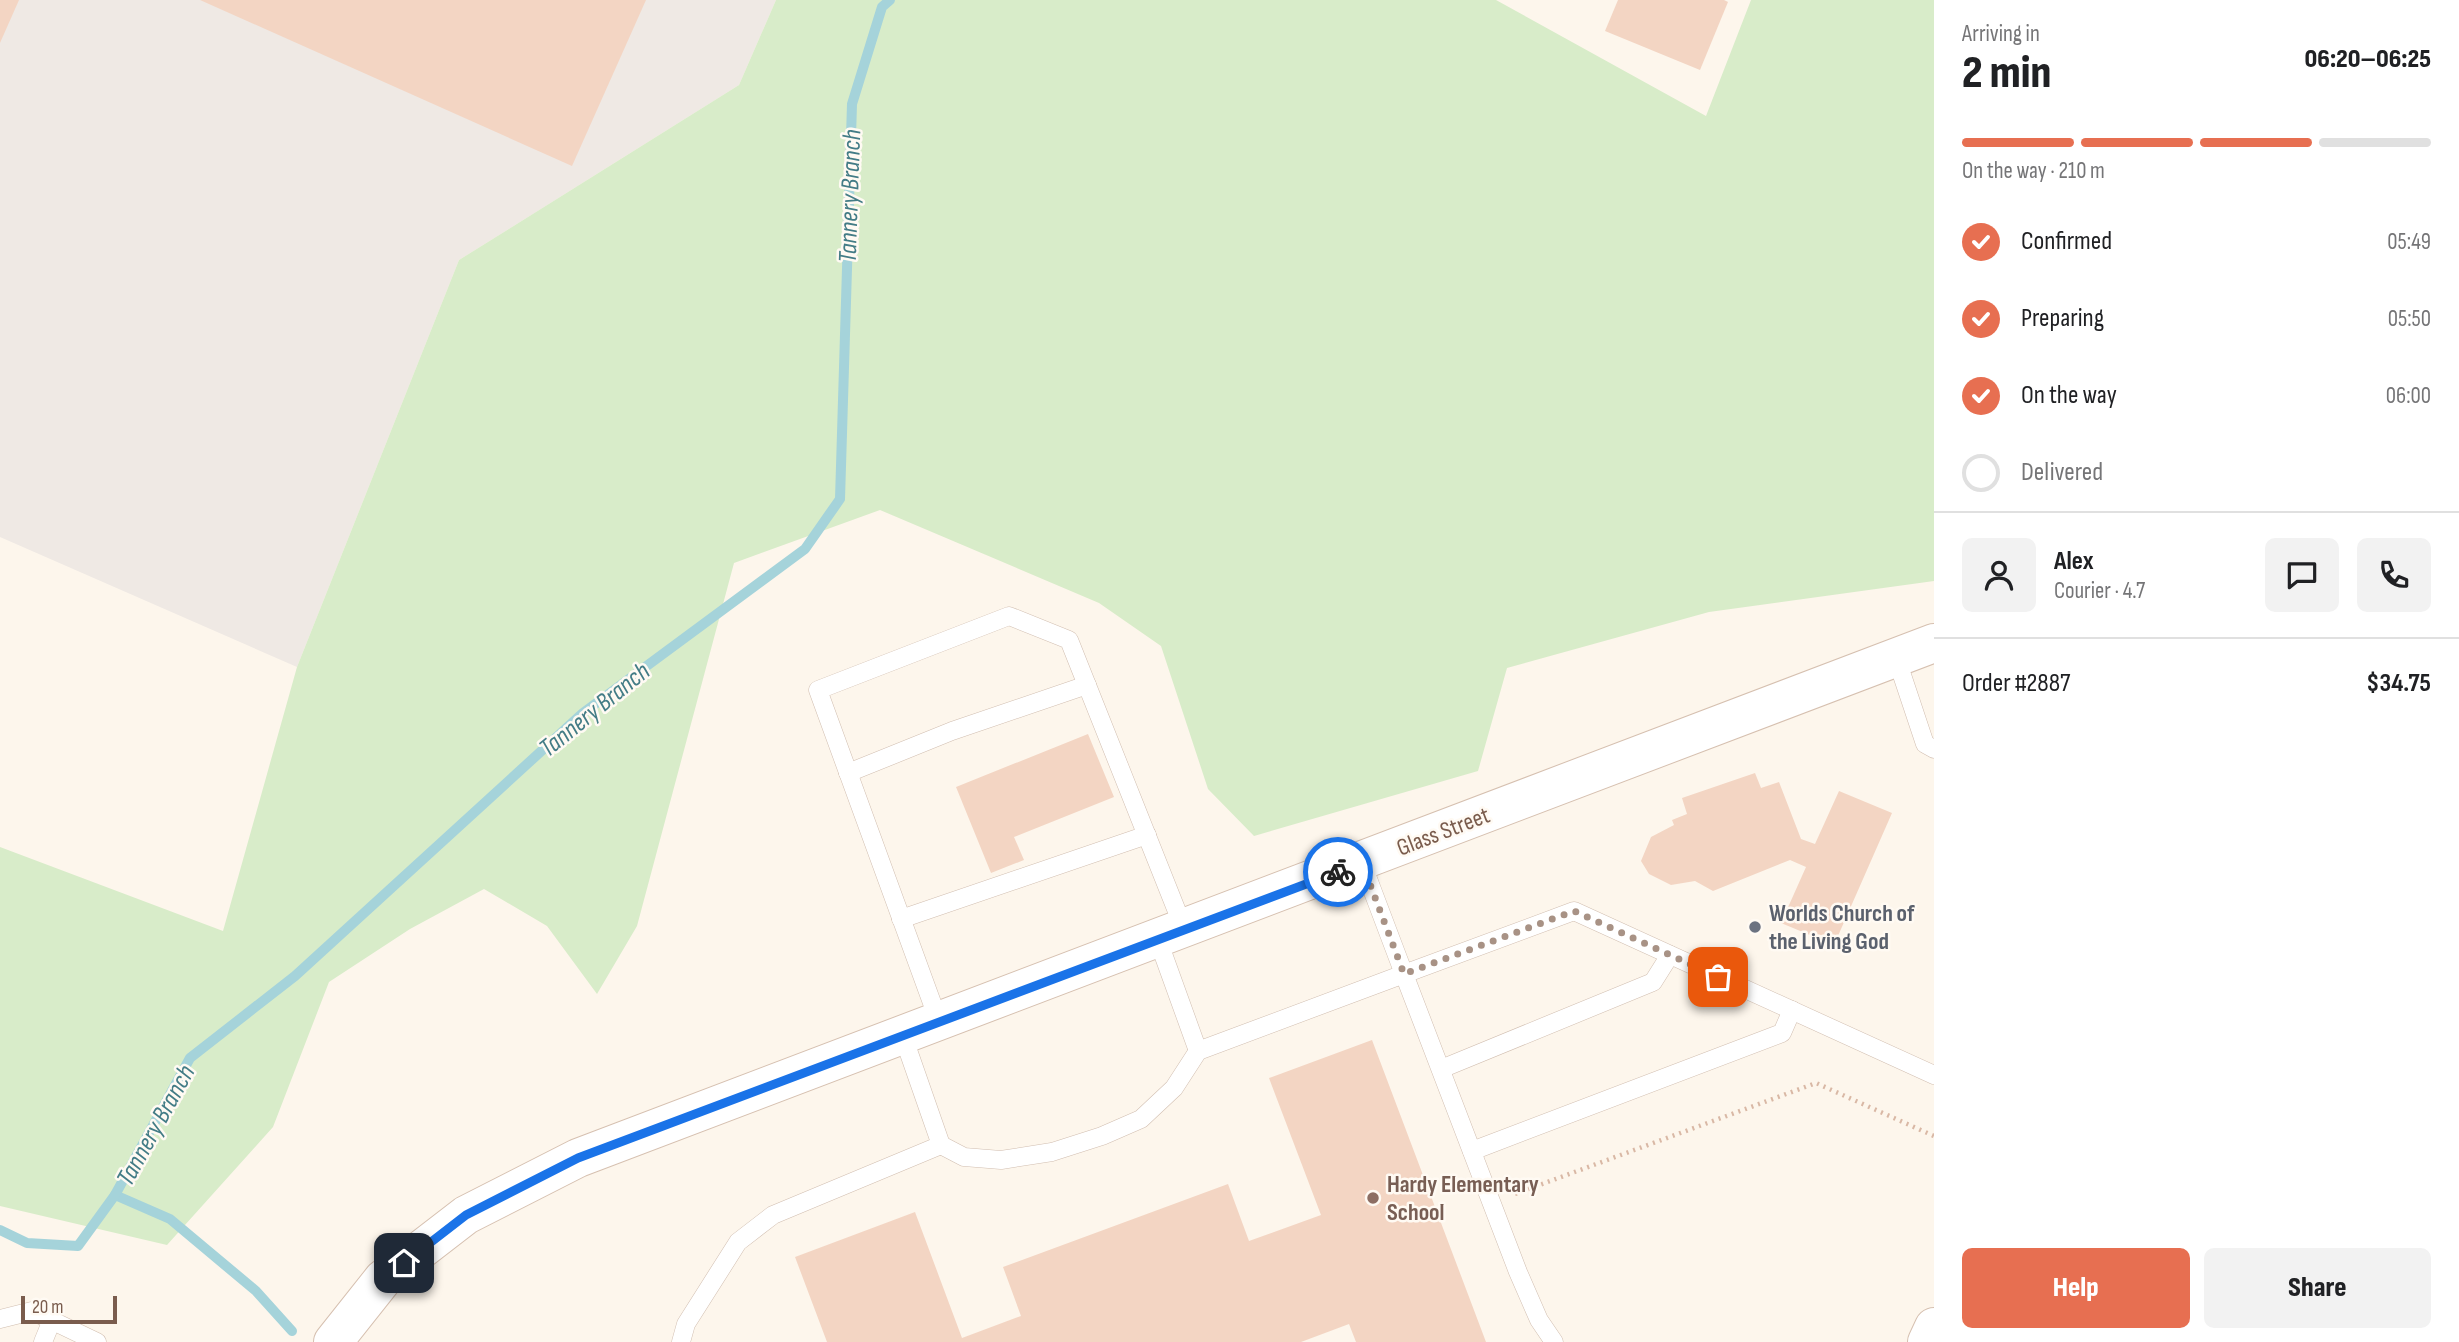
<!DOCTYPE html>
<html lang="en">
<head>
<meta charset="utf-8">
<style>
  body { margin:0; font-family:"Sofia Sans Condensed",sans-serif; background:#f2f2f2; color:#202124; height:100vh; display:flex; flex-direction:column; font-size:26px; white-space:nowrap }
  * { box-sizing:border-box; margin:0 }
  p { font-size:23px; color:#757577 }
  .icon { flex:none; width:38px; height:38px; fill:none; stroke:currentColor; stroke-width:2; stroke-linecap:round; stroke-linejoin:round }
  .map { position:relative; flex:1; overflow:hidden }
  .sheet { display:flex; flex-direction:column; background:#fff; width:525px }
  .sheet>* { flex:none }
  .scale { position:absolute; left:21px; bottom:18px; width:96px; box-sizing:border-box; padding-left:7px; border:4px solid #7a5c4d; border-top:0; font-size:19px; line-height:24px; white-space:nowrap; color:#7a5c4d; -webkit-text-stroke:5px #fffaf3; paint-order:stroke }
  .pin { position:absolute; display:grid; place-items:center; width:60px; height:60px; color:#fff; margin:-30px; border-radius:14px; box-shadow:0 4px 10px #0006 }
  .courier { position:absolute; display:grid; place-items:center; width:70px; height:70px; margin:-35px; border:5px solid #1a73e8; border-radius:50%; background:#fff; color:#222; box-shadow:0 2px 9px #0007 }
  .summary em { font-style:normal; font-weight:800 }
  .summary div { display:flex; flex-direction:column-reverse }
  .summary { display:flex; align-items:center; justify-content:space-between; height:119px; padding:0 28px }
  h1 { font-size:46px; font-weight:800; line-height:52px }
  .bar { display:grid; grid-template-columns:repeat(4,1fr); gap:10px 7px; align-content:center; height:84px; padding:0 28px }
  .bar i { height:9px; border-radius:5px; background:#e0e0e0 }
  .bar .active { background:#e76f51 }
  .bar p { grid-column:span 4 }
  .line { display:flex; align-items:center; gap:18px; padding:0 28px; border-top:2px solid #e0e0e0 }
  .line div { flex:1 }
  .round { display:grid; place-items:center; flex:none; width:74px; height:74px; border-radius:10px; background:#f2f2f2 }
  ol { padding:0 28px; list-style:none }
  li { display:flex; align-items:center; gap:21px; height:77px }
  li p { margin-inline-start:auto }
  li .icon { padding:7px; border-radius:50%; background:#e76f51; color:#fff; stroke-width:4 }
  li:last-child { color:#757577 }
  li i { width:38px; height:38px; border:4px solid #e0e0e0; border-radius:50% }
  .action { display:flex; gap:14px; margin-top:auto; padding:14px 28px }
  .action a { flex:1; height:80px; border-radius:10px; background:#e76f51; color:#fff; font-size:28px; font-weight:800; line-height:80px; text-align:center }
  .action a+a { background:#f2f2f2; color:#202124 }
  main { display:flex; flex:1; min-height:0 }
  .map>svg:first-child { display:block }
</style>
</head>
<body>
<main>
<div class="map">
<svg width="1934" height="1342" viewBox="0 0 1934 1342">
  <rect width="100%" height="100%" fill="#fdf6ec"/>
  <polygon fill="#efe9e4" points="0,0 776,0 739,85 459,260 297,667 0,537"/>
  <polygon fill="#d8ecc9" points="776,0 1496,0 1706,116 1751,0 1934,0 1934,581 1709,612 1507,668 1478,771 1254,836 1208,789 1161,646 1099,603 880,510 734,563 637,926 597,994 547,926 484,889 410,929 329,982 273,1127 167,1245 0,1206 0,847 223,931 297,667 459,260 739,85"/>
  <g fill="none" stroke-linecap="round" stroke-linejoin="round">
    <g stroke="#a5d3da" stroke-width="10">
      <polyline points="115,1195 170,1219 256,1291 292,1331"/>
      <polyline points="0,1230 27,1243 78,1246 115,1195 190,1058 295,976 583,713 805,549 840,499 852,104 882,7 890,0"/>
    </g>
  </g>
  <g fill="#f3d5c3">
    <polygon points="0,0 19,0 0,43"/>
    <polygon points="200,0 646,0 572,166"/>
    <polygon points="1618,0 1724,0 1728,2 1700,70 1605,31"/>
    <polygon points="1088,734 1114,797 1014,837 1024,860 991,873 956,787"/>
    <polygon points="1755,773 1761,788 1779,782 1801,839 1815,844 1839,791 1892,813 1834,945 1781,923 1806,867 1790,860 1713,891 1695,881 1671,885 1649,874 1641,861 1651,837 1674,825 1672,820 1687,814 1682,798"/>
    <polygon points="1372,1040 1486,1342 1356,1342 1349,1324 1301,1342 827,1342 795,1257 915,1212 962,1338 1021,1316 1003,1267 1228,1184 1249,1241 1321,1215 1269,1078"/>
  </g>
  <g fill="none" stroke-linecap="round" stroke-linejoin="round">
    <g stroke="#d1beb0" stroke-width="19">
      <g id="lane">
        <polyline points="1896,657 1925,744 1934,749"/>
        <polyline points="848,773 952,731 1087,685"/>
        <polyline points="1362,863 1404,974 1574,911 1934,1075"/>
        <polyline points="901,919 1147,835"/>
        <polyline points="1158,940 1198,1051"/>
        <polyline points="939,1022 818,690 1009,616 1069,640 1184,929"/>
        <polyline points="903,1036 941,1145"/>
        <polyline points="1441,1069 1653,982 1670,955"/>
        <polyline points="1472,1151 1782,1033 1792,1010"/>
        <polyline points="0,1319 32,1311 97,1342"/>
        <polyline points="43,1342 52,1320"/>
        <polyline points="681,1342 686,1324 738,1242 773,1215 941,1145 964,1157 1001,1160 1052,1152 1102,1136 1141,1119 1174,1088 1198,1051 1404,974 1518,1272 1539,1320 1554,1342"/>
      </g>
    </g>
    <g stroke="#d6c0b0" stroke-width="40">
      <g id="secondary">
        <polyline points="333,1342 383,1279 466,1215 578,1158 1934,643"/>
        <polyline points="1927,1342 1934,1327"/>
      </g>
    </g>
    <polyline stroke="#d9b8a5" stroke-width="4.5" stroke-dasharray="2 5" stroke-linecap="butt" points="1515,1194 1816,1083 1934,1136"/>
    <use href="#lane" stroke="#fff" stroke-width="18"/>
    <use href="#secondary" stroke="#fff" stroke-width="38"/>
  </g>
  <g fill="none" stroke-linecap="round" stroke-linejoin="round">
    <polyline stroke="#a89285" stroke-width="7" stroke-dasharray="0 12.6" points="1338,872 1362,863 1404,974 1574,911 1718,977"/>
    <polyline stroke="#1a73e8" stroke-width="9" points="404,1263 466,1215 578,1158 1338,872"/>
  </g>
  <circle fill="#6b7280" stroke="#fffaf3" stroke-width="2.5" cx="1755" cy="927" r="7"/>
  <circle fill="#8d6e63" stroke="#fffaf3" stroke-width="2.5" cx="1373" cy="1198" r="7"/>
  <g text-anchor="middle" stroke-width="5" stroke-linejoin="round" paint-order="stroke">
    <g font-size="24" fill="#7a5c4d" stroke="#fffaf3">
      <text transform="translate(1443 831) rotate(-21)" y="8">Glass Street</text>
    </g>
    <g font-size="24" font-weight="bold" fill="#5b616d" stroke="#fffaf3" text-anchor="start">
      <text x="1769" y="921">Worlds Church of<tspan x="1769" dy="28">the Living God</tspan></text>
    </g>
    <g font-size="24" font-weight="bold" fill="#785e54" stroke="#fffaf3" text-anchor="start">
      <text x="1387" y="1192">Hardy Elementary<tspan x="1387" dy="28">School</tspan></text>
    </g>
    <g font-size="26" font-style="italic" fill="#437c86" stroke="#fffaf3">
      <text transform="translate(849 196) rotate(-88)" y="9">Tannery Branch</text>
      <text transform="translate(594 709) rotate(-39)" y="9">Tannery Branch</text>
      <text transform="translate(155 1125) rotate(-61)" y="9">Tannery Branch</text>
    </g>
  </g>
</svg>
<div class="scale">20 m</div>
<div class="pin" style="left:1718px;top:977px;background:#ea580c"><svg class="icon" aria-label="bag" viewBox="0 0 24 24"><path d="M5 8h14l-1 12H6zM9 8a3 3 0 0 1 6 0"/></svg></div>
<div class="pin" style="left:404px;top:1263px;background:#1f2937"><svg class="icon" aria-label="home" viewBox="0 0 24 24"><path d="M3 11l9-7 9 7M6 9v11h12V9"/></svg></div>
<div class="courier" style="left:1338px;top:872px"><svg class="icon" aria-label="bike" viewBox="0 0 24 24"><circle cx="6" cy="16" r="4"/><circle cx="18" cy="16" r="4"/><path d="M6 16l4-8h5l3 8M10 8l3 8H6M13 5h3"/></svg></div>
</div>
<section class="sheet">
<div class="summary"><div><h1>2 min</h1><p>Arriving in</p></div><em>06:20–06:25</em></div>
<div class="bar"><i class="active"></i><i class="active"></i><i class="active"></i><i></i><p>On the way · 210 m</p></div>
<ol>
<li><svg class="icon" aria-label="check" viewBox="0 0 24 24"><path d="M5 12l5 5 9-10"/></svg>Confirmed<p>05:49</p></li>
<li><svg class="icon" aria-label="check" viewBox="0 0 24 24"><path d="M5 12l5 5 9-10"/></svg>Preparing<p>05:50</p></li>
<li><svg class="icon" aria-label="check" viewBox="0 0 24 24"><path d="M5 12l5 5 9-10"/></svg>On the way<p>06:00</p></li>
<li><i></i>Delivered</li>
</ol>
<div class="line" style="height:126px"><a class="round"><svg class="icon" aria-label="person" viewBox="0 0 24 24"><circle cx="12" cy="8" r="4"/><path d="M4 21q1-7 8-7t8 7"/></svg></a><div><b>Alex</b><p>Courier · 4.7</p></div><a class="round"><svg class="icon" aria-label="chat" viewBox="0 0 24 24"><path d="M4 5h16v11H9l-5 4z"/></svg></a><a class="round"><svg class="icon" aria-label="phone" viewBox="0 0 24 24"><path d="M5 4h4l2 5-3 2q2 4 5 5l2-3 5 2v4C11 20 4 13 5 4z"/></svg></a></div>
<div class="line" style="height:91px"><div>Order #2887</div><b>$34.75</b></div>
<div class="action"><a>Help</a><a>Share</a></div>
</section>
</main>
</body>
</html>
